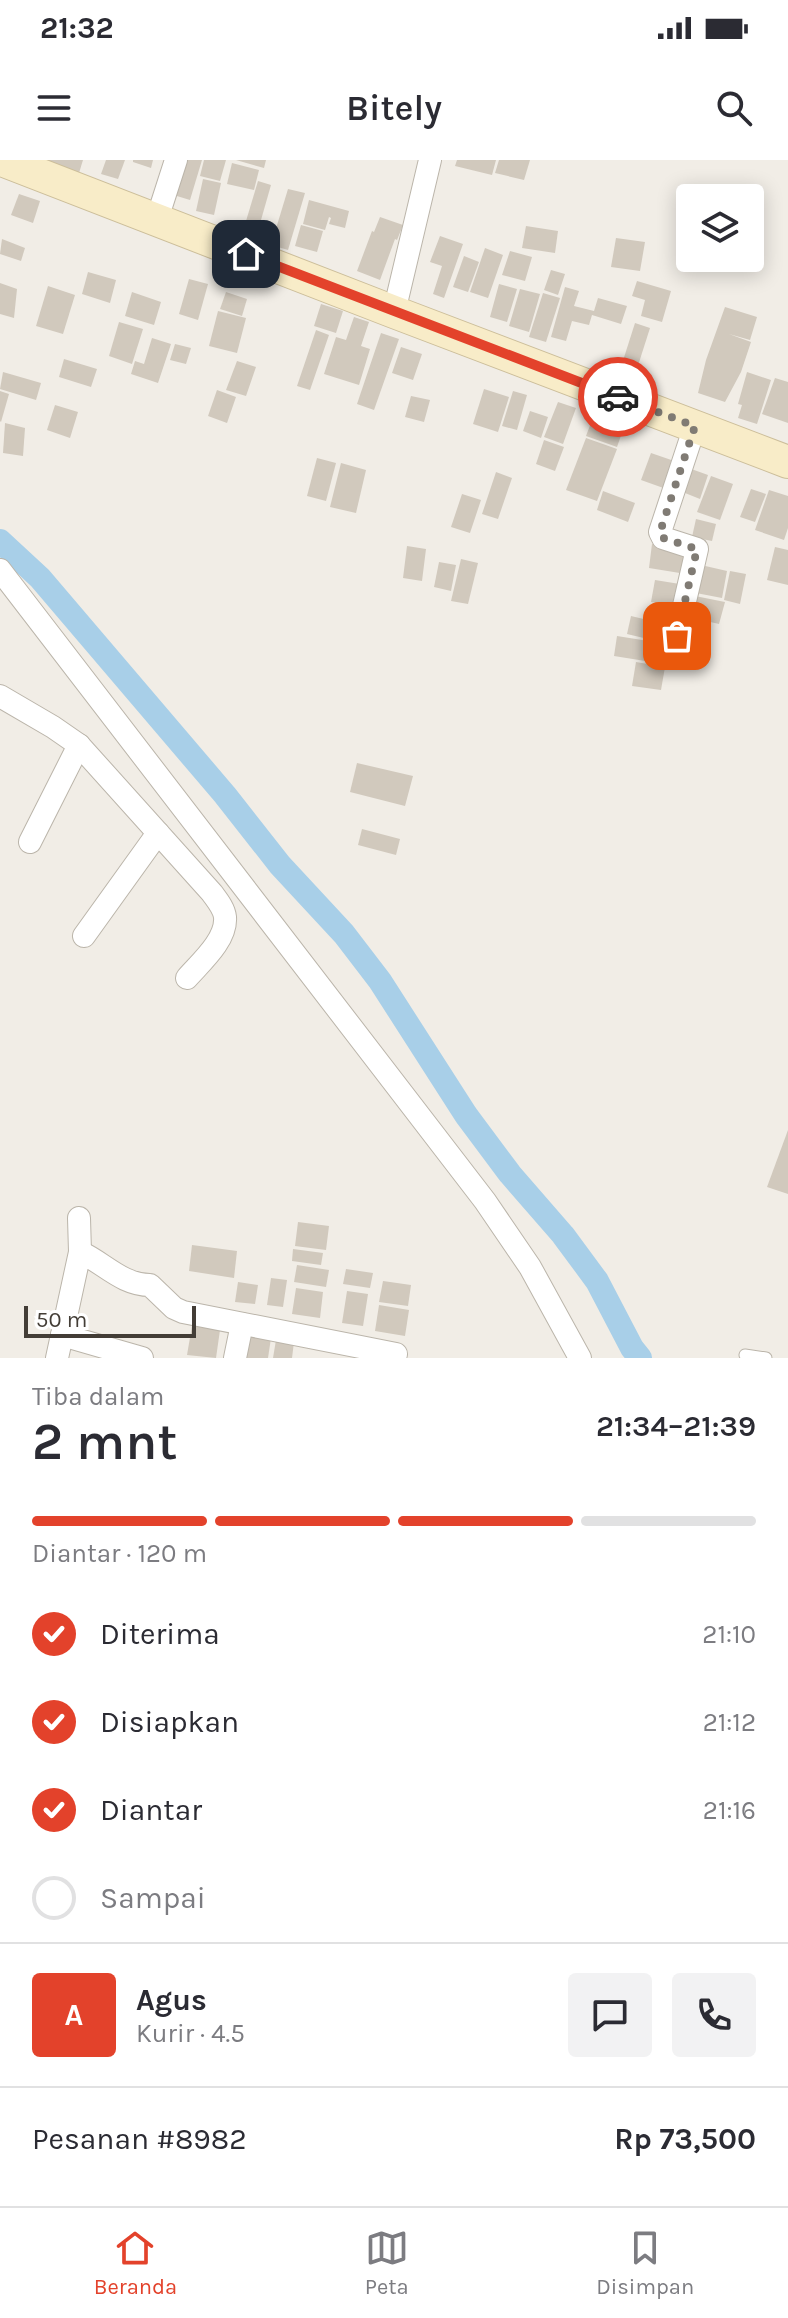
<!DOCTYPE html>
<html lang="id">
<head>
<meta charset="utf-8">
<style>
  body { margin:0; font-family:Karla,sans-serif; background:#f2f2f3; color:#2b2b33; height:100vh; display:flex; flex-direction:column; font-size:30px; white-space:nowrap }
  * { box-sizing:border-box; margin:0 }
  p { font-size:26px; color:#7c7c81 }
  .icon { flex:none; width:44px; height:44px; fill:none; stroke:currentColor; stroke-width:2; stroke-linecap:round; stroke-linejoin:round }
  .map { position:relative; height:1198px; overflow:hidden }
  .panel { display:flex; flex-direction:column; background:#fff; flex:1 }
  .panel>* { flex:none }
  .buttons { position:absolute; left:676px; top:24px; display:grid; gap:16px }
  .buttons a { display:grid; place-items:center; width:88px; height:88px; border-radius:8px; background:#fff; box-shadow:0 4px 20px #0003; font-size:40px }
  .scale { position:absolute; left:24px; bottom:20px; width:172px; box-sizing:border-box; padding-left:8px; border:4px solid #433d36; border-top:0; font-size:22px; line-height:28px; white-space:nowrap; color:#433d36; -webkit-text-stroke:6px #fff; paint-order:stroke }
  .pin { position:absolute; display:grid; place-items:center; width:68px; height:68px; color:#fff; margin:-34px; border-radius:16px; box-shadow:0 4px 12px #0006 }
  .courier { position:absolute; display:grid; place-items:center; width:80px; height:80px; margin:-40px; border:6px solid #e3422b; border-radius:50%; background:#fff; color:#222; box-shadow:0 2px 10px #0007 }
  .headline em { font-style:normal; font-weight:600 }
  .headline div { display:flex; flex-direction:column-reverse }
  .headline { display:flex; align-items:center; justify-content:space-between; height:136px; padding:0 32px }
  h1 { font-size:52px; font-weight:600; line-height:60px }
  .bar { display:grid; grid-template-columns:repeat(4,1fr); gap:12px 8px; align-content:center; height:96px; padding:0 32px }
  .bar i { height:10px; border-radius:6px; background:#e1e1e2 }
  .bar .selected { background:#e3422b }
  .bar p { grid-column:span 4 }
  .line { display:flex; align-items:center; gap:20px; padding:0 32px; border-top:2px solid #e1e1e2 }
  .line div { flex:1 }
  .round { display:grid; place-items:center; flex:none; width:84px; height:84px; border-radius:8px; background:#f2f2f3 }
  ol { padding:0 32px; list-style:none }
  li { display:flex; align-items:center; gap:24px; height:88px }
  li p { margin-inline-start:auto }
  li .icon { padding:8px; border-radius:50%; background:#e3422b; color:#fff; stroke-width:4 }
  li:last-child { color:#7c7c81 }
  li i { width:44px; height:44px; border:4px solid #e1e1e2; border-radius:50% }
  .status { display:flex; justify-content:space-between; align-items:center; height:56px; padding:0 40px; background:#fff; direction:ltr }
  .status svg { height:22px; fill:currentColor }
  header { display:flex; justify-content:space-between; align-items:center; height:104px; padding:0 32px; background:#fff; font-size:36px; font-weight:600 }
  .tab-bar { display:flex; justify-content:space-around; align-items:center; height:112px; border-top:2px solid #e1e1e2; background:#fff; font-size:22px; color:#7c7c81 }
  .tab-bar a { display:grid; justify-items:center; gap:4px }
  .tab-bar .selected { color:#e3422b }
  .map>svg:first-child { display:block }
</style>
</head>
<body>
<div class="status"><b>21:32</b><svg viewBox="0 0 49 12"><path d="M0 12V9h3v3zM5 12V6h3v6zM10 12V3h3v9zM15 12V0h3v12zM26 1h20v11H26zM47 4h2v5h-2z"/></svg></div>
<header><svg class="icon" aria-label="menu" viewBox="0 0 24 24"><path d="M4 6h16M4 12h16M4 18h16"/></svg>Bitely<svg class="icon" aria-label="search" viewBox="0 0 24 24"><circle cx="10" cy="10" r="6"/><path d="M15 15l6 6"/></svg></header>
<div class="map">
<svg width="788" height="1198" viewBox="0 0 788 1198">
  <rect width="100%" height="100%" fill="#f1ede6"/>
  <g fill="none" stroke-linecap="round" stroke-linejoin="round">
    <polyline stroke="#a8cfe8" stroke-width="24" points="0,381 40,418 225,635 280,705 344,774 380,821 466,955 510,1014 563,1075 597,1121 632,1188 640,1198"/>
  </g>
  <g fill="#d1c9bd">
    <polygon points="49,0 83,0 79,13 48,4"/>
    <polygon points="106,0 125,0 118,19 101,14"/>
    <polygon points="133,0 153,0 151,8 133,2"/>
    <polygon points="177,0 202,0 190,40 167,33"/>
    <polygon points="204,0 226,0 220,21 200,16"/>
    <polygon points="236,0 266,0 264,8"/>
    <polygon points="457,0 496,0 492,15 455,6"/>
    <polygon points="499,0 530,0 524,20 495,13"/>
    <polygon points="232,3 259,10 254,30 227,24"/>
    <polygon points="203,19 221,23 214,55 196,51"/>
    <polygon points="258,21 271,25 257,74 243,71"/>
    <polygon points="288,29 305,33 288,90 271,85"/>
    <polygon points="19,34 40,41 33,63 11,55"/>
    <polygon points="309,40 349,51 345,68 329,64 331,58 329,57 325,70 303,64"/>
    <polygon points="380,57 403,65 397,80 395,79 380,120 357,111 372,71 374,72"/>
    <polygon points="301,65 323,71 317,92 295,86"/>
    <polygon points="526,66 558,71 555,93 522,88"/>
    <polygon points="440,76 463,84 444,138 433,134 442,106 430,102"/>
    <polygon points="616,78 645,82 640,111 611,107"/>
    <polygon points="2,79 25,88 21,101 0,94"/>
    <polygon points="485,88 503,95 488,138 470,132"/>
    <polygon points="510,91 532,97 525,121 502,115"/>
    <polygon points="464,96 479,102 468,132 453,127"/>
    <polygon points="551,110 565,114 558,135 544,130"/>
    <polygon points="88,112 116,120 110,143 82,134"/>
    <polygon points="189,119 208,124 198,160 179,154"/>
    <polygon points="637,121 671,131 662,162 641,156 645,140 632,136"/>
    <polygon points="0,123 17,129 14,158 0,154"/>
    <polygon points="499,124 517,129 507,162 490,157"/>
    <polygon points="48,126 75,135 63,174 36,166"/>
    <polygon points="565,127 579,131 574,146 594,151 598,138 627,146 621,164 592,155 589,165 572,161 566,181 551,177"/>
    <polygon points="520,129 540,134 529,172 509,166"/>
    <polygon points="132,132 161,142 154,165 125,156"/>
    <polygon points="226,132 247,139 242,156 220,149"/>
    <polygon points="543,133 560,138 546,182 529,177"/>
    <polygon points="321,144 343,151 336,173 314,166"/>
    <polygon points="725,147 757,157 750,180 729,174 751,182 741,212 725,242 698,233 706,200"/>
    <polygon points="218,151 246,158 237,193 209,186"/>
    <polygon points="354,157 369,162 361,186 370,189 359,225 324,214 336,177 346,180"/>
    <polygon points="119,162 143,169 132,204 109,196"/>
    <polygon points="635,163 650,168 635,215 620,210"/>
    <polygon points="316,170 329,175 310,230 297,226"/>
    <polygon points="381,173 399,179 374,250 357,244"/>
    <polygon points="152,178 171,184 158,223 131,214 135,201 144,204"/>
    <polygon points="175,184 191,188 186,204 170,200"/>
    <polygon points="401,187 422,194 413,220 392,213"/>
    <polygon points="64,199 97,209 91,227 59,217"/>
    <polygon points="237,201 256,207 246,236 226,230"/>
    <polygon points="3,212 41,223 36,240 0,229"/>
    <polygon points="747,212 771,220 757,264 738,258 742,245 738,244"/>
    <polygon points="775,218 788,222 788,263 762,254"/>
    <polygon points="484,229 509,237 498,272 473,264"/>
    <polygon points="217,230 236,237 227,263 208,256"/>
    <polygon points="0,231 9,234 1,262 0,261"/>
    <polygon points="513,231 527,235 517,270 502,266"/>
    <polygon points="411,236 430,240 424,262 405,257"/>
    <polygon points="558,242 576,248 563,284 544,277"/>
    <polygon points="55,245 78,252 70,278 47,270"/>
    <polygon points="597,247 627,258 617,287 586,276"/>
    <polygon points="530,251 548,257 541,278 523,271"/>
    <polygon points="5,263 25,268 23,296 3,293"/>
    <polygon points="586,278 617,289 597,341 566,330"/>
    <polygon points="544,280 564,287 555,311 536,304"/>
    <polygon points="651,293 680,303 669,330 641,320"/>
    <polygon points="317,298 336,303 326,341 307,336"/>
    <polygon points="341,303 366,310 356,353 330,347"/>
    <polygon points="683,306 708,315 700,339 675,329"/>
    <polygon points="496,312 512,318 498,359 482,354"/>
    <polygon points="711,316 733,324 720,360 697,352"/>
    <polygon points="751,329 766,334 755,362 740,357"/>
    <polygon points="769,330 788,336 788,368 784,380 755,370"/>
    <polygon points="603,331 635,343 628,362 597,350"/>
    <polygon points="462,334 481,340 470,373 451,367"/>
    <polygon points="696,359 716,364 712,381 692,377"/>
    <polygon points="652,384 689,391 686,414 649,408"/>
    <polygon points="407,386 426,389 422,421 403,418"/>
    <polygon points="775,387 788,390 788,425 767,420"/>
    <polygon points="461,399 478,403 468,444 451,441"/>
    <polygon points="439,402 456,405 451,431 434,427"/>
    <polygon points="701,405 727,411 722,438 696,433"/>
    <polygon points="730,411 746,414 740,444 724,440"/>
    <polygon points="655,420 686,425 682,447 651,442"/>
    <polygon points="695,436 725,442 719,464 689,457"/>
    <polygon points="631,456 673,466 669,484 627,474"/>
    <polygon points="617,476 667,484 664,504 614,496"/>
    <polygon points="636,502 665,507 661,530 632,526"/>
    <polygon points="357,603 413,616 405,646 350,632"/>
    <polygon points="362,669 400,679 396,695 358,685"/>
    <polygon points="788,970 788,1034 767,1027"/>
    <polygon points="298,1062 329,1066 326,1090 295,1086"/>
    <polygon points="192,1085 237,1091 234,1118 189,1111"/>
    <polygon points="293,1089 323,1093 321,1105 292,1101"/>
    <polygon points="297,1105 329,1110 326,1127 294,1122"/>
    <polygon points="346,1109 373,1113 370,1128 343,1124"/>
    <polygon points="271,1118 287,1120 283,1147 267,1145"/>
    <polygon points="383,1121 411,1125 408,1146 379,1142"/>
    <polygon points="238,1122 258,1125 255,1144 235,1142"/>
    <polygon points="296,1128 323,1132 320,1158 292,1154"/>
    <polygon points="347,1131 368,1134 363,1166 342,1163"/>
    <polygon points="379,1145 409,1150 405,1176 375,1171"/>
    <polygon points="192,1166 220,1170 216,1198 187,1195"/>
    <polygon points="249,1175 271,1178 268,1198 246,1198"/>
    <polygon points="276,1180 294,1182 292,1198 273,1198"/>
  </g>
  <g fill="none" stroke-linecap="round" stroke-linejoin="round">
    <g stroke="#bbb5aa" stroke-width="13">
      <polyline id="lane" points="745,1195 766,1198"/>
    </g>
    <g stroke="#bbb5aa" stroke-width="24">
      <g id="street">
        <polyline points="157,59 176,0"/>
        <polyline points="394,152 430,0"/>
        <polyline points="0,410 485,1041 530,1107 580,1198"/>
        <polyline points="677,476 697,389 663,378 660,372 695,266"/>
        <path d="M0 536 53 567 79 585 212 733C217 740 224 748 225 757 227 780 200 803 187 818"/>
        <polyline points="30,682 79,585"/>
        <polyline points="84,776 158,673"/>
        <polyline points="79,1058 80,1092"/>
        <polyline points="62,1175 142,1198"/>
        <path d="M57 1198 80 1092C104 1103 122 1125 150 1125L174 1148 183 1152 396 1194"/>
        <polyline points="235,1198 242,1164"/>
      </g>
    </g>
    <g stroke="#ccbe9a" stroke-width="34">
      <polyline id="secondary" points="2,0 394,152 788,302"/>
    </g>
    <use href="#lane" stroke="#fff" stroke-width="11"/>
    <use href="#street" stroke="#fff" stroke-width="22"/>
    <use href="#secondary" stroke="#f8ecc8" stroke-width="32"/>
  </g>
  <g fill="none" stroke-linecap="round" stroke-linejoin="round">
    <polyline stroke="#807b74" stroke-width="8" stroke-dasharray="0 14.4" points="618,237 695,266 660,372 663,378 697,389 677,476"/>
    <polyline stroke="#e3422b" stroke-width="10" points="246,94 618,237"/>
  </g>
</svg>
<div class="buttons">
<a><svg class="icon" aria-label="layers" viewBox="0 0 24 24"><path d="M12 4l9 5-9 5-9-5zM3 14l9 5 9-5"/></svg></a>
</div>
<div class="scale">50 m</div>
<div class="pin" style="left:677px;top:476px;background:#ea580c"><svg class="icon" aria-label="bag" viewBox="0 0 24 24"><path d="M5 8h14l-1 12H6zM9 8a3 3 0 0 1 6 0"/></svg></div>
<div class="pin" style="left:246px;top:94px;background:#1f2937"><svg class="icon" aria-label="home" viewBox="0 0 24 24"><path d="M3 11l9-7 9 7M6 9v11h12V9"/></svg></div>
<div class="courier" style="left:618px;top:237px"><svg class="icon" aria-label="car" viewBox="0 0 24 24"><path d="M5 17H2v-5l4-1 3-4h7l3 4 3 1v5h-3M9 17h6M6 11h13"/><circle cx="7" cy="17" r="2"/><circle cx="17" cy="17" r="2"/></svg></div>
</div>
<section class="panel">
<div class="headline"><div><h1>2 mnt</h1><p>Tiba dalam</p></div><em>21:34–21:39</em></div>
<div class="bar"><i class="selected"></i><i class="selected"></i><i class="selected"></i><i></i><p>Diantar · 120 m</p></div>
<ol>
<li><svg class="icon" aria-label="check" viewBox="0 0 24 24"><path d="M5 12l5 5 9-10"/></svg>Diterima<p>21:10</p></li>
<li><svg class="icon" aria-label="check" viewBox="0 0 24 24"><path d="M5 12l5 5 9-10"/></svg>Disiapkan<p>21:12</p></li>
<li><svg class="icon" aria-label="check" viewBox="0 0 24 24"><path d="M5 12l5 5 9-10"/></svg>Diantar<p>21:16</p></li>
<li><i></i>Sampai</li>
</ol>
<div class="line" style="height:144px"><b class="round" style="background:#e3422b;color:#fff">A</b><div><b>Agus</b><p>Kurir · 4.5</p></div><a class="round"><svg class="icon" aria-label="chat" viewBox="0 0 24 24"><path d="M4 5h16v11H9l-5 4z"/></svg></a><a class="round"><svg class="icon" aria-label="phone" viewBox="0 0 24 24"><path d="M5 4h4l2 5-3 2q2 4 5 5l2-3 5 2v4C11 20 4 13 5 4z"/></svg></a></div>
<div class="line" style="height:104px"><div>Pesanan #8982</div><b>Rp 73,500</b></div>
</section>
<nav class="tab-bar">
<a class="selected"><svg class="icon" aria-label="home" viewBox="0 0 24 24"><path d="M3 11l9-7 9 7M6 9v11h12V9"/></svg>Beranda</a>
<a><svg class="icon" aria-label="map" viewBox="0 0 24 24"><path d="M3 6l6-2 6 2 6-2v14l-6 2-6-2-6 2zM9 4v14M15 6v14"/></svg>Peta</a>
<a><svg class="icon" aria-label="saved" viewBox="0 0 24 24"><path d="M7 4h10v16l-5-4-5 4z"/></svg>Disimpan</a>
</nav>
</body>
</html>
